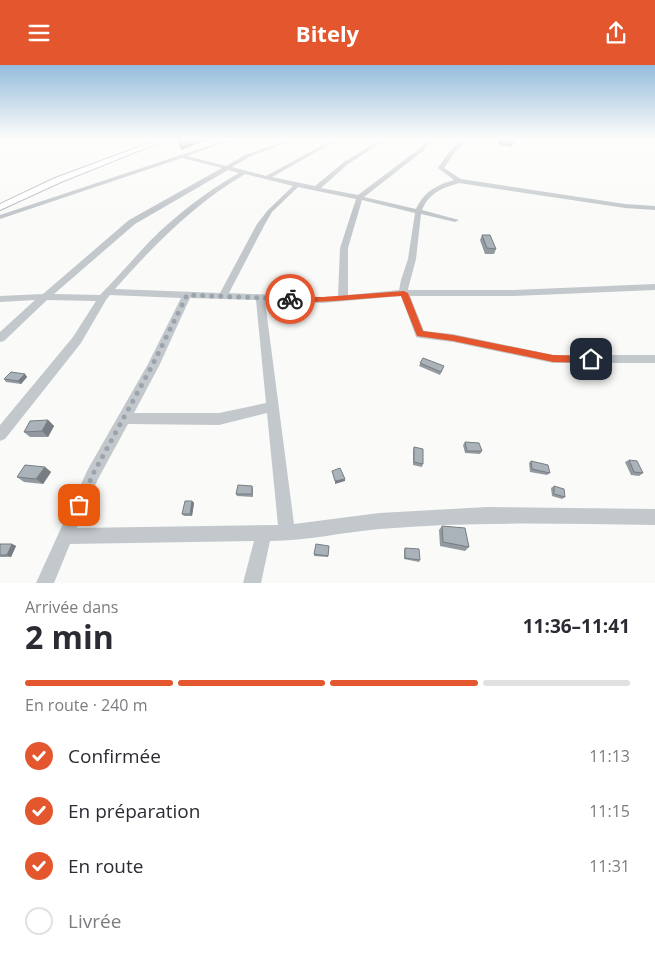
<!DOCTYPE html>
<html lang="fr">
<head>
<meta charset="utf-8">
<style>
  body { margin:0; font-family:"Open Sans",sans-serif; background:#f2f2f3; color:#2b2b33; height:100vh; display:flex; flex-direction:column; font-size:19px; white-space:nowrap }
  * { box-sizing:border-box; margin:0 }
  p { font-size:16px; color:#7c7c81 }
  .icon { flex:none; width:28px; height:28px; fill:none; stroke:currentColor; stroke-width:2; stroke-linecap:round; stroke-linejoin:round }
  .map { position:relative; height:518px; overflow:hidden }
  .drawer { display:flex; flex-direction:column; background:#fff; flex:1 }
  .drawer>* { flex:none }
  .pin { position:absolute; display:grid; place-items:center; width:42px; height:42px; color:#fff; margin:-21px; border-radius:10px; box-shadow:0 2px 8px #0006 }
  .courier { position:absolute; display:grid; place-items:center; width:50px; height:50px; margin:-25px; border:4px solid #e4572e; border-radius:50%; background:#fff; color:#222; box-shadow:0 1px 6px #0007 }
  .overview em { font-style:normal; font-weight:700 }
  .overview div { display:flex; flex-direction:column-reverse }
  .overview { display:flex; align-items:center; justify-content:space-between; height:85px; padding:0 25px }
  h1 { font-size:32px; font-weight:700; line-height:38px }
  .bar { display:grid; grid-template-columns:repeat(4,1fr); gap:8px 5px; align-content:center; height:60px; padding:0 25px }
  .bar i { height:6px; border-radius:4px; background:#e1e1e2 }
  .bar .on { background:#e4572e }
  .bar p { grid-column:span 4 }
  ol { padding:0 25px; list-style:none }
  li { display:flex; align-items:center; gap:15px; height:55px }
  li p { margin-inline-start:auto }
  li .icon { padding:5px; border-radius:50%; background:#e4572e; color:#fff; stroke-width:4 }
  li:last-child { color:#7c7c81 }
  li i { width:28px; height:28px; border:2px solid #e1e1e2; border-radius:50% }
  header { display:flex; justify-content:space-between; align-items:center; height:65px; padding:0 25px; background:#e4572e; color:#fff; font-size:22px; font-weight:700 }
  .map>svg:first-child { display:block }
</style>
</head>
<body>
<header><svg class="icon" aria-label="menu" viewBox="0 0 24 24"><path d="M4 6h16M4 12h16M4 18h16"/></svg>Bitely<svg class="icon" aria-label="share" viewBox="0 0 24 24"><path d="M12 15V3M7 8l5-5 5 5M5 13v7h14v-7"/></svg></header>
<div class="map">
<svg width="655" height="518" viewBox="0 0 655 518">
  <rect width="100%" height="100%" fill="#fafaf8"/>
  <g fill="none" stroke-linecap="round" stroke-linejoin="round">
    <g stroke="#b3babf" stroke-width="2">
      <polygon id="secondary" points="160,74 168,74 61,117 0,145 0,139 55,113"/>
    </g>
    <path fill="#c3c8cc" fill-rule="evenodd" d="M229 74H235L187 91 226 101 245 90 291 74H296L249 92 232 102 266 111 334 74H339L272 112 315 121 344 97 382 74H387L348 99 321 123 358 130 419 84 429 74H433L423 86 364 132 416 144C424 127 436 120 454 115L438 103C445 93 456 74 470 74L455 87 444 103 461 114 625 139 655 141V145L625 143 459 118C442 123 429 128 422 145L459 155 455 157 421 149 416 194 408 224V225H514L655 219V225L514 231H410L424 266 453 269 553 290H655V298H553L453 277 420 273 416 272 415 269 401 231 323 238 265 236 294 459 379 448 487 442 655 444V460C563 459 472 456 380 464 343 467 307 476 270 476L261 518H243L254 476 70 479 54 518H36L88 404 148 299 181 233 110 230 106 235 81 278 5 374 0 376V360L73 272 96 236 47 235 4 276 0 277V267L35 235 0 237V231L43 229 129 155 222 103 182 93 0 154V150ZM228 105 239 108C206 127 177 149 150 176 133 194 117 213 100 230L54 229 135 159ZM245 109 293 121 268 145 257 159 220 228 115 224C154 180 194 139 245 109ZM298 122 356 134 340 183 338 231 323 232 229 228 265 159 272 147ZM362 135 415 148 408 194 401 215 399 225 348 230V183ZM190 233 256 235 266 338 219 348H134L159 301ZM267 348 278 460 77 463 98 414 128 359 219 360Z"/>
    <use href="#secondary" fill="#fff" fill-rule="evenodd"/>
  </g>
  <g fill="#929a9f">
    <polygon points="516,74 511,82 498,79 498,77"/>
    <polygon points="482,170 496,184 494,189 485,189 480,175"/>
    <polygon points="423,293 443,304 440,310 419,301"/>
    <polygon points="25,309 27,312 21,319 6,317 4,314"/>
    <polygon points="48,355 54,361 48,372 30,372 24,367"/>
    <polygon points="465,377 482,386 480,389 465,388 463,380"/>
    <polygon points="414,382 423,399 422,402 413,400 413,385"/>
    <polygon points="629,395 643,408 639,411 631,410 625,397"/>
    <polygon points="531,396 550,408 547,410 530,407 529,398"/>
    <polygon points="45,402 51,407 43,419 24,417 17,412"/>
    <polygon points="252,421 253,423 253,432 237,431 236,429"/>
    <polygon points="554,421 565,432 562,434 552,431 551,423"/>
    <polygon points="192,436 194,438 192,451 184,451 182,449"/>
    <polygon points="442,461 469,482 465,486 440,481 439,465"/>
    <polygon points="0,479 12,479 16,481 11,492 0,492"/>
    <polygon points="329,481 328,492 314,491 314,489"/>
    <polygon points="405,483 420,495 419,497 404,494 404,485"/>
  </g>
  <g fill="#777d82">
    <polygon points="205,74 214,74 206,75 181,85 181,83"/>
    <polygon points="25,309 27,312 21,319 18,316"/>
    <polygon points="48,355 54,361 48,372 42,366"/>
    <polygon points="45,402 51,407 43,419 36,414"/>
    <polygon points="345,414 345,416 335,419 335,416"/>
    <polygon points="192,436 194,438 192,451 190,449"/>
    <polygon points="12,479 16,481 11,492 7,490"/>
  </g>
  <g fill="#aab3b9" stroke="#777d82">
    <polygon points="188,74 205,74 181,83 178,77"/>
    <polygon points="501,74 515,74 511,80 498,77"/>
    <polygon points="482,170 490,170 496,184 487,183"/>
    <polygon points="423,293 444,301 441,307 420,298"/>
    <polygon points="11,307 25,309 18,316 4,314"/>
    <polygon points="48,355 42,366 24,367 30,356"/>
    <polygon points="465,377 479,378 482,386 467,386"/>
    <polygon points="414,382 423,384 423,399 414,397"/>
    <polygon points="629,395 637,396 643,408 634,407"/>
    <polygon points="531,396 548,400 550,408 532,404"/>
    <polygon points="25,400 45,402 36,414 17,412"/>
    <polygon points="340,403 345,414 335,416 332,406"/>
    <polygon points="238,420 252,421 252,429 236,429"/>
    <polygon points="554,421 564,424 565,432 554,429"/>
    <polygon points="185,436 192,436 190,449 182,449"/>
    <polygon points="442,461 465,463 469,482 443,477"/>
    <polygon points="0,479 12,479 7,490 0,490"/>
    <polygon points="316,479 329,481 328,491 314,489"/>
    <polygon points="405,483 419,484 420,495 405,493"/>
  </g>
  <linearGradient id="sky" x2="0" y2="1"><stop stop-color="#96bcdc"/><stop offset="0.51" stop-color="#fdfdfc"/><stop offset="1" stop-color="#fdfdfc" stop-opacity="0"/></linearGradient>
  <rect width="655" height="146" fill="url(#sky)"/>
  <path fill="#e4572e" d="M404 226 408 228 423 266 453 270 553 290 591 291 595 294 591 298 553 297 453 276 417 271 401 231C364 233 327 238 290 237L287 234 290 232H323Z"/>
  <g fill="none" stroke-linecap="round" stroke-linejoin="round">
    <polyline stroke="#99a4ac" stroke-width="5" stroke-dasharray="0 9" points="79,440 93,409 152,301 187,230 290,234"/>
  </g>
</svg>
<div class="pin" style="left:79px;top:440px;background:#ea580c"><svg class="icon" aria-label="bag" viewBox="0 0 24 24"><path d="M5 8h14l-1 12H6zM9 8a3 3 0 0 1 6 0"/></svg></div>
<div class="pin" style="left:591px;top:294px;background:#1f2937"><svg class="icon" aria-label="home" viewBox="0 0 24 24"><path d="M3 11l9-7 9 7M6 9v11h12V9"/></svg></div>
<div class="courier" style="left:290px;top:234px"><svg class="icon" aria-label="bike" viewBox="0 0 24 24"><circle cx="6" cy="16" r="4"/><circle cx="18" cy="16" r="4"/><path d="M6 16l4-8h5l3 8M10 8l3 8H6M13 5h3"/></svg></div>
</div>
<section class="drawer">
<div class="overview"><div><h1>2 min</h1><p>Arrivée dans</p></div><em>11:36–11:41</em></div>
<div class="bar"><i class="on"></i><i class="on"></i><i class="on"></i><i></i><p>En route · 240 m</p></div>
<ol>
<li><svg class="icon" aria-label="check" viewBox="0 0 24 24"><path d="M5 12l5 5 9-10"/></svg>Confirmée<p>11:13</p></li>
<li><svg class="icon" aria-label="check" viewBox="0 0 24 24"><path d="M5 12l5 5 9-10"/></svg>En préparation<p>11:15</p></li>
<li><svg class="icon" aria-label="check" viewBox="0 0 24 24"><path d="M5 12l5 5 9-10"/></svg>En route<p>11:31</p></li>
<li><i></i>Livrée</li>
</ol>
</section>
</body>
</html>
